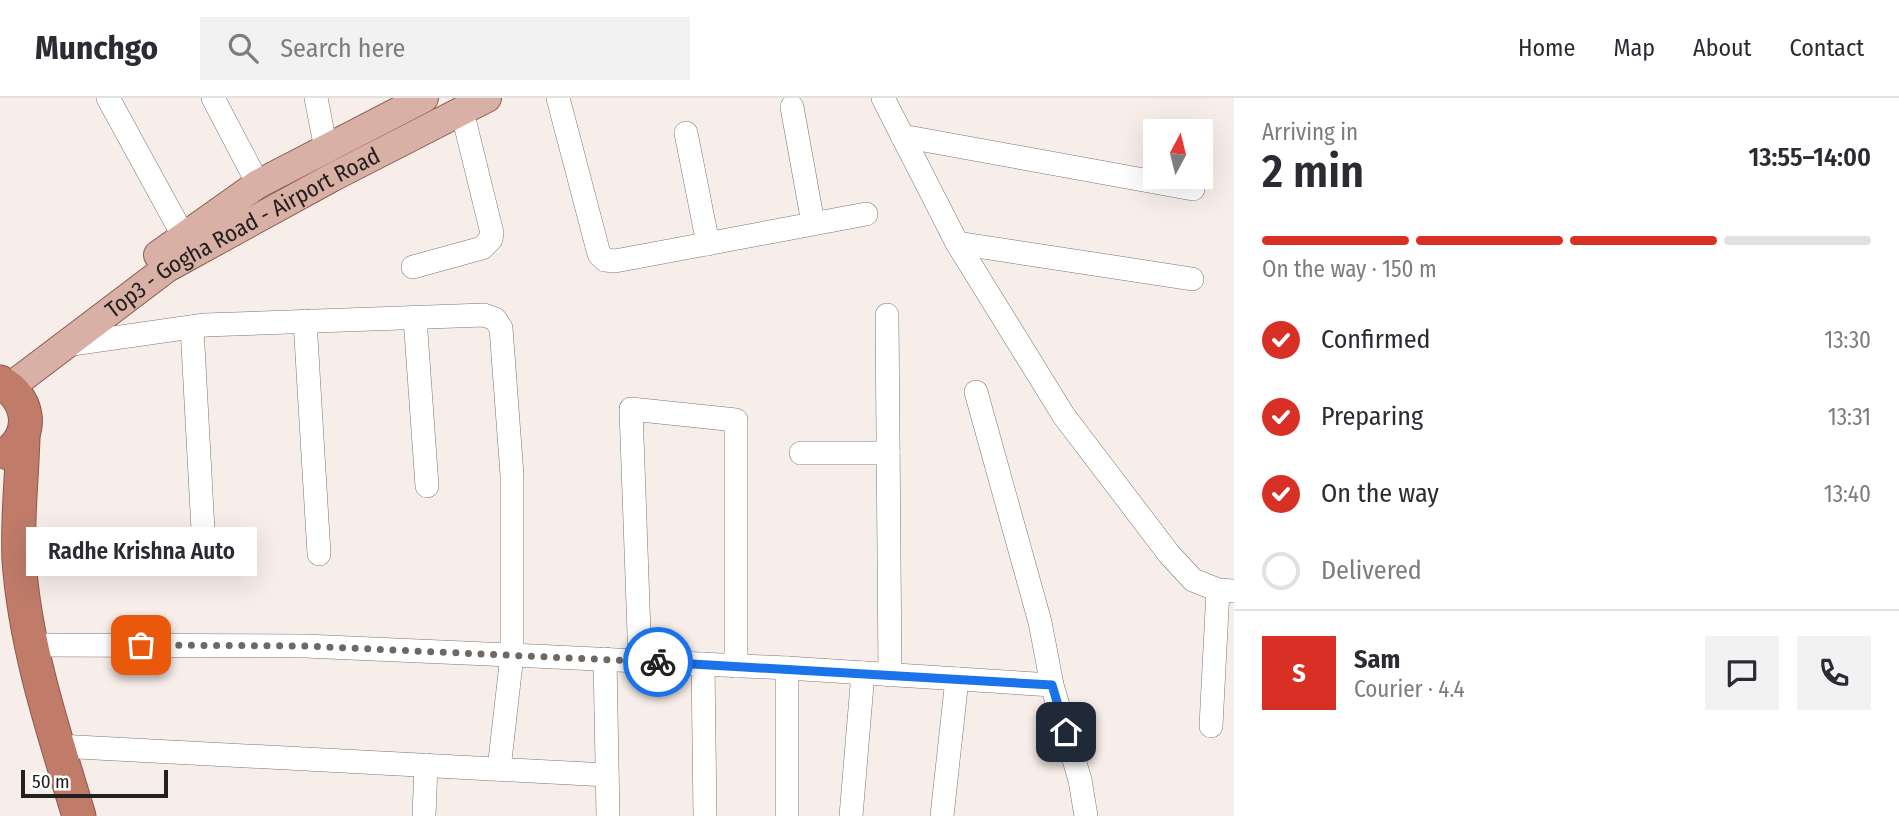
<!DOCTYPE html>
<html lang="en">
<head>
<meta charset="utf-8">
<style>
  body { margin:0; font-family:"Fira Sans Condensed",sans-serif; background:#f2f2f3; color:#2b2b33; height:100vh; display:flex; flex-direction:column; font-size:26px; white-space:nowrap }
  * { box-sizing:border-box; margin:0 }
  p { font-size:23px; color:#7c7c81 }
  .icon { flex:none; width:38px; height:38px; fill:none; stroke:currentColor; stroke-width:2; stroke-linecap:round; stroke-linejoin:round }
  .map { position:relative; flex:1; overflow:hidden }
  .side { display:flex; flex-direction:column; background:#fff; width:665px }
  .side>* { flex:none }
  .needle { width:46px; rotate:7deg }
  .controls { position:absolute; left:1143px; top:21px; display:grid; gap:14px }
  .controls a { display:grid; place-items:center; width:70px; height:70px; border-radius:0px; background:#fff; box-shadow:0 7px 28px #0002; font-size:35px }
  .scale { position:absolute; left:21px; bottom:18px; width:147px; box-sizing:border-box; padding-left:7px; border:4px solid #23201e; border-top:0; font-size:19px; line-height:24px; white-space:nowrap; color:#23201e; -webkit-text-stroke:5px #fff; paint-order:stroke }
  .pin { position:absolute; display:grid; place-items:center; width:60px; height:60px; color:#fff; margin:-30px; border-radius:14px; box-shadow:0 4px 10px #0006 }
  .courier { position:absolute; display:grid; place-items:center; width:70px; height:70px; margin:-35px; border:5px solid #1a73e8; border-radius:50%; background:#fff; color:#222; box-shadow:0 2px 9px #0007 }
  .bubble { position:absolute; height:49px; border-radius:0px; background:#fff; box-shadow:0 7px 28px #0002; font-size:23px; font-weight:600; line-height:49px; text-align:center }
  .headline em { font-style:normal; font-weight:600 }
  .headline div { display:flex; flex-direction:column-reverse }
  .headline { display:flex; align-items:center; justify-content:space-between; height:119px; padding:0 28px }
  h1 { font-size:46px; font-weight:600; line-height:52px }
  .bar { display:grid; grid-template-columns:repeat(4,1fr); gap:10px 7px; align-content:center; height:84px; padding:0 28px }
  .bar i { height:9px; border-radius:5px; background:#e1e1e2 }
  .bar .on { background:#d93025 }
  .bar p { grid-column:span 4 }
  .line { display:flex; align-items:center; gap:18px; padding:0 28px; border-top:2px solid #e1e1e2 }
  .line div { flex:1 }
  .round { display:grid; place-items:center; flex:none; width:74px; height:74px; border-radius:0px; background:#f2f2f3 }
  ol { padding:0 28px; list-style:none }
  li { display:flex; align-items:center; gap:21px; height:77px }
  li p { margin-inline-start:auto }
  li .icon { padding:7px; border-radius:50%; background:#d93025; color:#fff; stroke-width:4 }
  li:last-child { color:#7c7c81 }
  li i { width:38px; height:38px; border:4px solid #e1e1e2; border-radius:50% }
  header { display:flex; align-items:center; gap:42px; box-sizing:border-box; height:98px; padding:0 35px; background:#fff; border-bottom:2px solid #e1e1e2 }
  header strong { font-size:33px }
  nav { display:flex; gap:38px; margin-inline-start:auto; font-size:24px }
  .search { width:490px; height:63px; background:#f2f2f3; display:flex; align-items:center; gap:18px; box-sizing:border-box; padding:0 24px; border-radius:0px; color:#7c7c81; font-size:26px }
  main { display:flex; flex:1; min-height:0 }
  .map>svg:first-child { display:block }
</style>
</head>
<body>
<header>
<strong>Munchgo</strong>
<div class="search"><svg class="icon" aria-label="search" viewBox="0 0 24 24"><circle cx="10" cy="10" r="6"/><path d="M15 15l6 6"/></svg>Search here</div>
<nav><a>Home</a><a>Map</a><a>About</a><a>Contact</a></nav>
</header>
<main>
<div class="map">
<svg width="1234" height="718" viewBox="0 0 1234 718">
  <rect width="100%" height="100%" fill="#f8eee9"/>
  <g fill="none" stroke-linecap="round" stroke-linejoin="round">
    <g stroke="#7d7571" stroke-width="24">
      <g id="minor">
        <polyline points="108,0 184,139"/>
        <polyline points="213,0 258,86"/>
        <polyline points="316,0 326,51"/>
        <polyline points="558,0 599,156 605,162 615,163 866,116"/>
        <polyline points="883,0 957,145 1064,318 1169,456 1193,482 1218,492 1234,493"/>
        <polyline points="792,9 813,125"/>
        <polyline points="686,35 708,146"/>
        <polyline points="902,38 1193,91"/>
        <polyline points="957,145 1192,181"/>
        <polyline points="413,169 482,150 491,141 492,135 462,13"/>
        <polyline points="887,217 890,577"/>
        <polyline points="415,220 427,388"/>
        <polyline points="305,223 319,456"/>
        <polyline points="192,229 204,451"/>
        <polyline points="976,294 1040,524 1052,587 1080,682 1086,718"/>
        <polyline points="801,355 888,355"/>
        <polyline points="32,547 305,548 512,557 512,377 501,230 495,221 484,217 205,227 65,247"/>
        <polyline points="605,561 608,718"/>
        <polyline points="640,563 631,311 736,322 736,568"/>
        <polyline points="703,566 705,718"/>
        <polyline points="1211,628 1218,492"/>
        <polyline points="58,648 607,677"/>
        <polyline points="499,671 512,557 787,570 1052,587"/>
        <polyline points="424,718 426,667"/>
        <polyline points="787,718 787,570"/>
        <polyline points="851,718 863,575"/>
        <polyline points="942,718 957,581"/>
      </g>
    </g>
    <g stroke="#895b4f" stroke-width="30">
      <g id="major">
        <polyline points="158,157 258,86 424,0"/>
        <path id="s1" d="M10 289 167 170 331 80 487 0"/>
      </g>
    </g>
    <g stroke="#895b4f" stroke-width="35">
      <g id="highway">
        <path d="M0 284C28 299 36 334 8 355"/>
        <path d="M23 339C22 379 17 422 19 462 25 549 54 635 79 718"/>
      </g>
    </g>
    <use href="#minor" stroke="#fff" stroke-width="23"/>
    <use href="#major" stroke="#d9b0a5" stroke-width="28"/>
    <use href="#highway" stroke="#c07b69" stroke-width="33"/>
  </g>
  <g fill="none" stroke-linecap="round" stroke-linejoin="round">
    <polyline stroke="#6e6865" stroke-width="7" stroke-dasharray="0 12.6" points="141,547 305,548 658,564"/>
    <polyline stroke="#1a73e8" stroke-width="9" points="658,564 1052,587 1066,634"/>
  </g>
  <g text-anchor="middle" stroke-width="5" stroke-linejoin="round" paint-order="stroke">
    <g font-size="23" fill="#23201e" stroke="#fff">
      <text dy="8" stroke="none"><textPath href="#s1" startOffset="280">Top3 - Gogha Road - Airport Road</textPath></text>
    </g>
  </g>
</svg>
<div class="controls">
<a><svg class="needle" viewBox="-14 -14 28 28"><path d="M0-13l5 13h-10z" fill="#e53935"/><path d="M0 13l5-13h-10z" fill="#7c7c81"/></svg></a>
</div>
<div class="scale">50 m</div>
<div class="pin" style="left:141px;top:547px;background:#ea580c"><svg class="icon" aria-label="bag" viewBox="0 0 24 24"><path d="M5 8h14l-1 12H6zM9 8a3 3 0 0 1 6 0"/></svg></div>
<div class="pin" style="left:1066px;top:634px;background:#1f2937"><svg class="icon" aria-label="home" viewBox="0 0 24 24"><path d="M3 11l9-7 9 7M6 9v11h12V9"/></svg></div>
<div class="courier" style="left:658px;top:564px"><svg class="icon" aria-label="bike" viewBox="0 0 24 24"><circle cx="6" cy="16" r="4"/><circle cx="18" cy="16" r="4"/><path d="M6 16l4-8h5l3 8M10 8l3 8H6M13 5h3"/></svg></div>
<div class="bubble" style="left:26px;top:429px;width:231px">Radhe Krishna Auto</div>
</div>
<section class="side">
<div class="headline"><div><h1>2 min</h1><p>Arriving in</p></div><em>13:55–14:00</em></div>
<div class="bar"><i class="on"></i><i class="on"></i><i class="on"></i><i></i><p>On the way · 150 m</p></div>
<ol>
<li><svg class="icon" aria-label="check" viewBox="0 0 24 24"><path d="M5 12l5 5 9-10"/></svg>Confirmed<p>13:30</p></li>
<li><svg class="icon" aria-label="check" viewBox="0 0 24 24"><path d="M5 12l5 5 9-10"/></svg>Preparing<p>13:31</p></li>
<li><svg class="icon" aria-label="check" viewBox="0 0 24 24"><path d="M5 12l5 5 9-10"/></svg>On the way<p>13:40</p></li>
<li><i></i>Delivered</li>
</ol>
<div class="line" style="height:126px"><b class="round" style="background:#d93025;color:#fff">S</b><div><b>Sam</b><p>Courier · 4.4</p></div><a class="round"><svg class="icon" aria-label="chat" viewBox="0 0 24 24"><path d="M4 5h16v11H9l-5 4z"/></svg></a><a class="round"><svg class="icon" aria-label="phone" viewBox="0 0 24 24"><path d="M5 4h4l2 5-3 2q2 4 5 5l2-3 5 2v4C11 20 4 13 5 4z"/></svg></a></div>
</section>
</main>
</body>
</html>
